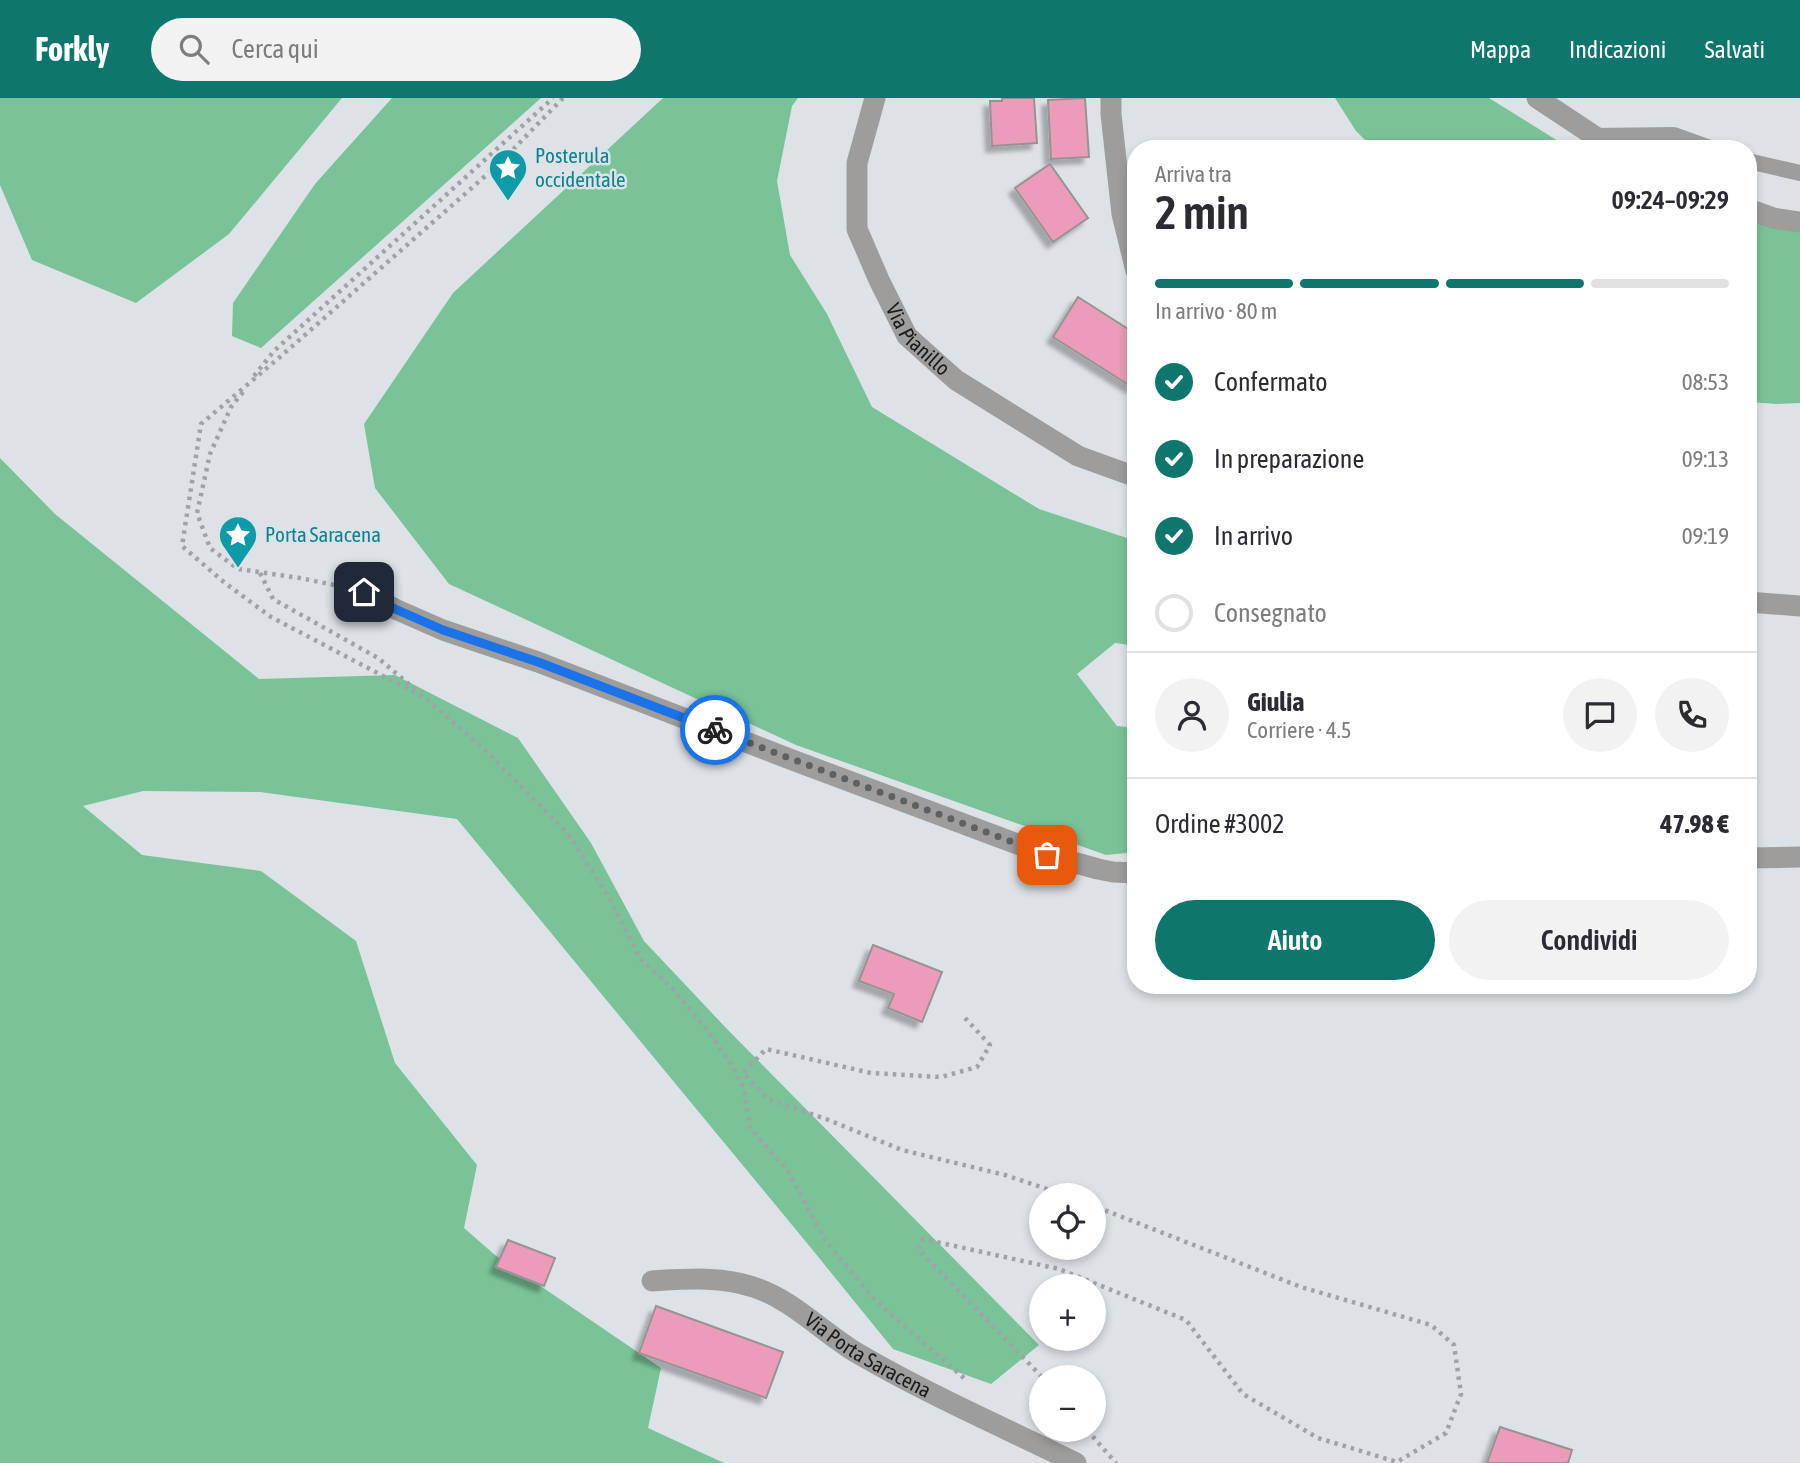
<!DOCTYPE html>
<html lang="it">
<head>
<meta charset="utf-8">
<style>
  body { margin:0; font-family:"Asap Condensed",sans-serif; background:#f2f2f3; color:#2b2b33; height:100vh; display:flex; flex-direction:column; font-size:26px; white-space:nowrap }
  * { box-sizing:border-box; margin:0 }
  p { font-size:23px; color:#7c7c81 }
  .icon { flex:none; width:38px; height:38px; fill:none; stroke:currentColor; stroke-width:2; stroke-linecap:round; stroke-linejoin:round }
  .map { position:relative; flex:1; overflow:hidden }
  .side { position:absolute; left:1127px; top:42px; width:630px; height:854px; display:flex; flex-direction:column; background:#fff; border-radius:28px; box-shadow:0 4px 10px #0003 }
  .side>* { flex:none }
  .buttons { position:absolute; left:1029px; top:1085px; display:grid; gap:14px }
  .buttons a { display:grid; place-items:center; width:77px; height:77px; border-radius:50%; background:#fff; box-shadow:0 4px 10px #0003; font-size:35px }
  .pin { position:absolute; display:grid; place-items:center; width:60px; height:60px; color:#fff; margin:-30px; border-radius:14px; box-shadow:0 4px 10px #0006 }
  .courier { position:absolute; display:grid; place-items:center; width:70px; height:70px; margin:-35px; border:5px solid #1a73e8; border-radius:50%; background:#fff; color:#222; box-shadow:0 2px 9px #0007 }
  .summary em { font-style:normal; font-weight:600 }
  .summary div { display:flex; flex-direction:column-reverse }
  .summary { display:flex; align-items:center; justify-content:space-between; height:119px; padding:0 28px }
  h1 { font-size:46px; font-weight:600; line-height:52px }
  .bar { display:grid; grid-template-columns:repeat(4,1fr); gap:10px 7px; align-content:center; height:84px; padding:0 28px }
  .bar i { height:9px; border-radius:5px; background:#e1e1e2 }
  .bar .selected { background:#0f766e }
  .bar p { grid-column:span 4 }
  .line { display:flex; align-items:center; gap:18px; padding:0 28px; border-top:2px solid #e1e1e2 }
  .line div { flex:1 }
  .round { display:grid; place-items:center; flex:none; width:74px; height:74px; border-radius:37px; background:#f2f2f3 }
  ol { padding:0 28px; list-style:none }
  li { display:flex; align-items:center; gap:21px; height:77px }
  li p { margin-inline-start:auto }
  li .icon { padding:7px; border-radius:50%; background:#0f766e; color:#fff; stroke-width:4 }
  li:last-child { color:#7c7c81 }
  li i { width:38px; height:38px; border:4px solid #e1e1e2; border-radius:50% }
  .cta { display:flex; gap:14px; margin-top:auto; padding:14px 28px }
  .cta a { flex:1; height:80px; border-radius:42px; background:#0f766e; color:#fff; font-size:28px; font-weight:600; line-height:80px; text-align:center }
  .cta a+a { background:#f2f2f3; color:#2b2b33 }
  header { display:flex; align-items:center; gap:42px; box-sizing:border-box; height:98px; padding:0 35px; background:#0f766e; color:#fff }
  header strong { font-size:33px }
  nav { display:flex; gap:38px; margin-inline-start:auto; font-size:24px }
  .search { width:490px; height:63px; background:#f2f2f3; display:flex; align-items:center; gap:18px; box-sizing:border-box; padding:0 24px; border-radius:38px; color:#7c7c81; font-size:26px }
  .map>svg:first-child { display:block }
</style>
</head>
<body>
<header>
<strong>Forkly</strong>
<div class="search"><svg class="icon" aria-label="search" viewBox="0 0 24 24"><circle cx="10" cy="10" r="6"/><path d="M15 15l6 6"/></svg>Cerca qui</div>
<nav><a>Mappa</a><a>Indicazioni</a><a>Salvati</a></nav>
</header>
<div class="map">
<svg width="1800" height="1365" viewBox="0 0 1800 1365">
  <defs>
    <filter id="shadow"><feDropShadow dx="-6" dy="6" stdDeviation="2" flood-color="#0004"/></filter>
  </defs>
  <rect width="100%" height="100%" fill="#dde2e7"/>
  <g fill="#7ac298">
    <polygon points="0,0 342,0 229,136 136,205 32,162 0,87"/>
    <polygon points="392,0 541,0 261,250 232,238 233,205 315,86"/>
    <polygon points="663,0 798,0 792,8 777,83 790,157 827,216 872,309 1039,411 1136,443 1136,548 1115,545 1077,576 1117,628 1136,630 1136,754 1106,757 796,647 449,486 375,390 364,326 453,195"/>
    <polygon points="1335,0 1489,0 1571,51 1374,51 1356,33"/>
    <polygon points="1748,122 1800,133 1800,305 1776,306 1748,304"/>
    <polygon points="0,360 55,416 259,581 395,577 518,640 591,745 644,843 727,931 1039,1247 991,1286 893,1251 811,1150 457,721 260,694 143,693 83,708 142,757 261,773 356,843 395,965 477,1067 464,1130 495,1157 661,1270 648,1330 724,1365 0,1365"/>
  </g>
  <g fill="#ea9cba" stroke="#999294" stroke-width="2" filter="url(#shadow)">
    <polygon points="1002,0 1034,0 1037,45 992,48 990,3 1002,3"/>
    <polygon points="1085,0 1089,59 1051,61 1048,2"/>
    <polygon points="1050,66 1088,120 1053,144 1015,90"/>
    <polygon points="1078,199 1136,236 1136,283 1132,289 1053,239"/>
    <polygon points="873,847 942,874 922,924 888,910 894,896 859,883"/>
    <polygon points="508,1142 555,1160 544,1188 496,1169"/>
    <polygon points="656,1208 783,1254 766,1300 639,1255"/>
    <polygon points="1500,1329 1572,1352 1568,1365 1487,1365"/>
  </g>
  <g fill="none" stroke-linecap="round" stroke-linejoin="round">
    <g stroke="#9fa3a7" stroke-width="4.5" stroke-dasharray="3.5 5" stroke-linecap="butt">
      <polyline points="563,0 500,65 280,259 201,326 182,448 225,485 271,519 425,600 486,653 569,737 611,803 640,860 674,892 708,933 732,967 744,991 750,1030 788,1073 825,1142 876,1203 964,1280"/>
      <polyline points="254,278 274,253 553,0"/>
      <polyline points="243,294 231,309 210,356 197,415 210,450 238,471 300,480 339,488"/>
      <polyline points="260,475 273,501 378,560 417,593"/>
      <polyline points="965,920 990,947 977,969 941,979 871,975 766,951 743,975 768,1001 826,1021 902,1052 1005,1077 1065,1097"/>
      <polyline points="1042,1279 918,1151 923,1141 1059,1171 1186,1222 1243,1296 1318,1340 1397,1364 1446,1335 1461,1296 1454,1247 1431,1227 1301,1189 1094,1108"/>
      <polyline points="1087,1332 1116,1365"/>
    </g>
    <g stroke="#9f9d9b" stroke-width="16">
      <polyline points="1594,38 1674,37 1713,51"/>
      <polyline points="1748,63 1800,75"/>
    </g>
    <g stroke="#9f9d9b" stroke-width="21">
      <path id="s1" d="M875 0 857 65V131L879 182 907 238 956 282 1078 358 1136 379"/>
      <polyline points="1111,0 1111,16 1122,116 1136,173"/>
      <polyline points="1537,0 1614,51"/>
      <polyline points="1748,111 1773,120 1800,124"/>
      <polyline points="364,494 395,511 443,532 538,564 795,663 1047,757 1098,771 1113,774 1136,775"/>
      <polyline points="1748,504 1800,508"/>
      <polyline points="1748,760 1800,759"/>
      <path id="s2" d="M652 1183C686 1181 720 1178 753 1189 792 1201 822 1234 857 1255 927 1296 1003 1329 1076 1365"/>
    </g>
  </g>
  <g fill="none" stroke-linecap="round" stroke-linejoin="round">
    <polyline stroke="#5e6163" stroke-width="7" stroke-dasharray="0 12.6" points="715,632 1047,757"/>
    <polyline stroke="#1a73e8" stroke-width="9" points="364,494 395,511 443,532 538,564 715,632"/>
  </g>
  <defs>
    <g id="sight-pin" transform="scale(2.0125)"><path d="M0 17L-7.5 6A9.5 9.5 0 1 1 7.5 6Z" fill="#0f9aa8" stroke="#dde2e7"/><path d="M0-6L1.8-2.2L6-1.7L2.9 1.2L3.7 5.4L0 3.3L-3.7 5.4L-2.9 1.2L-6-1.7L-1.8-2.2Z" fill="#fff"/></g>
  </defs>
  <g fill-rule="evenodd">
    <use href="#sight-pin" x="508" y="70"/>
    <use href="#sight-pin" x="238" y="437"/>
  </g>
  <g text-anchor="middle" stroke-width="5" stroke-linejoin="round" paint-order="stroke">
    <g font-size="21" fill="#0d838f" stroke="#dde2e7" text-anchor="start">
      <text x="535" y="65">Posterula<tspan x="535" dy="24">occidentale</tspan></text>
      <text x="265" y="444">Porta Saracena</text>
    </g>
    <g font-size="21" fill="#191b1c" stroke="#dde2e7">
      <text dy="7" stroke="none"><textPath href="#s1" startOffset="261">Via Pianillo</textPath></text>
      <text dy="7" stroke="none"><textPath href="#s2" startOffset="236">Via Porta Saracena</textPath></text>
    </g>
  </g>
</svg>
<div class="buttons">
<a><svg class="icon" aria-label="locate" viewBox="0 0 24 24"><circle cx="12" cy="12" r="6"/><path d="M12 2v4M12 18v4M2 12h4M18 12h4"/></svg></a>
<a>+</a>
<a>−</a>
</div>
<div class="pin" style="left:1047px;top:757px;background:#ea580c"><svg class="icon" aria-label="bag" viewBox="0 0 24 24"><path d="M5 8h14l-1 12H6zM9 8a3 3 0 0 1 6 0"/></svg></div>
<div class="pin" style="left:364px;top:494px;background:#1f2937"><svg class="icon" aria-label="home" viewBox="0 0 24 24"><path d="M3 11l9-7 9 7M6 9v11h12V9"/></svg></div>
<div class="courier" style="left:715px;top:632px"><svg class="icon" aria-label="bike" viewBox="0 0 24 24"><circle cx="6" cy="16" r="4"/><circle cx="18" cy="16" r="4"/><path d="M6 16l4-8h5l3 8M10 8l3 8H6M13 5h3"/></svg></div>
<section class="side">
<div class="summary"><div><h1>2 min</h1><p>Arriva tra</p></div><em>09:24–09:29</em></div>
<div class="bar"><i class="selected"></i><i class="selected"></i><i class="selected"></i><i></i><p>In arrivo · 80 m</p></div>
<ol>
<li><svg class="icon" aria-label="check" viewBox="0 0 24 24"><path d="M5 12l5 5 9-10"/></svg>Confermato<p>08:53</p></li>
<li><svg class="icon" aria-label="check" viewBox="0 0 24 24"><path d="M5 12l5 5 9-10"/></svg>In preparazione<p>09:13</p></li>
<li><svg class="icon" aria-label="check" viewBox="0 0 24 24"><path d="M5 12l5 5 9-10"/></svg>In arrivo<p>09:19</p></li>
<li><i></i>Consegnato</li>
</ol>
<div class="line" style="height:126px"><a class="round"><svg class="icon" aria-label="person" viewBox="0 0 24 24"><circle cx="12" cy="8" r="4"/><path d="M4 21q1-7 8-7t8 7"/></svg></a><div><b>Giulia</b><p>Corriere · 4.5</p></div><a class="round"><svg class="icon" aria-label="chat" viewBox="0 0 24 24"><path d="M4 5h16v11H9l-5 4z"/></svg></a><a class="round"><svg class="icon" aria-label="phone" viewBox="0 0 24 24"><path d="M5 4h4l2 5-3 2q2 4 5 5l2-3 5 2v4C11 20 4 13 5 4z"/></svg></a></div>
<div class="line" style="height:91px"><div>Ordine #3002</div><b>47.98 €</b></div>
<div class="cta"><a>Aiuto</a><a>Condividi</a></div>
</section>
</div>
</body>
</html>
